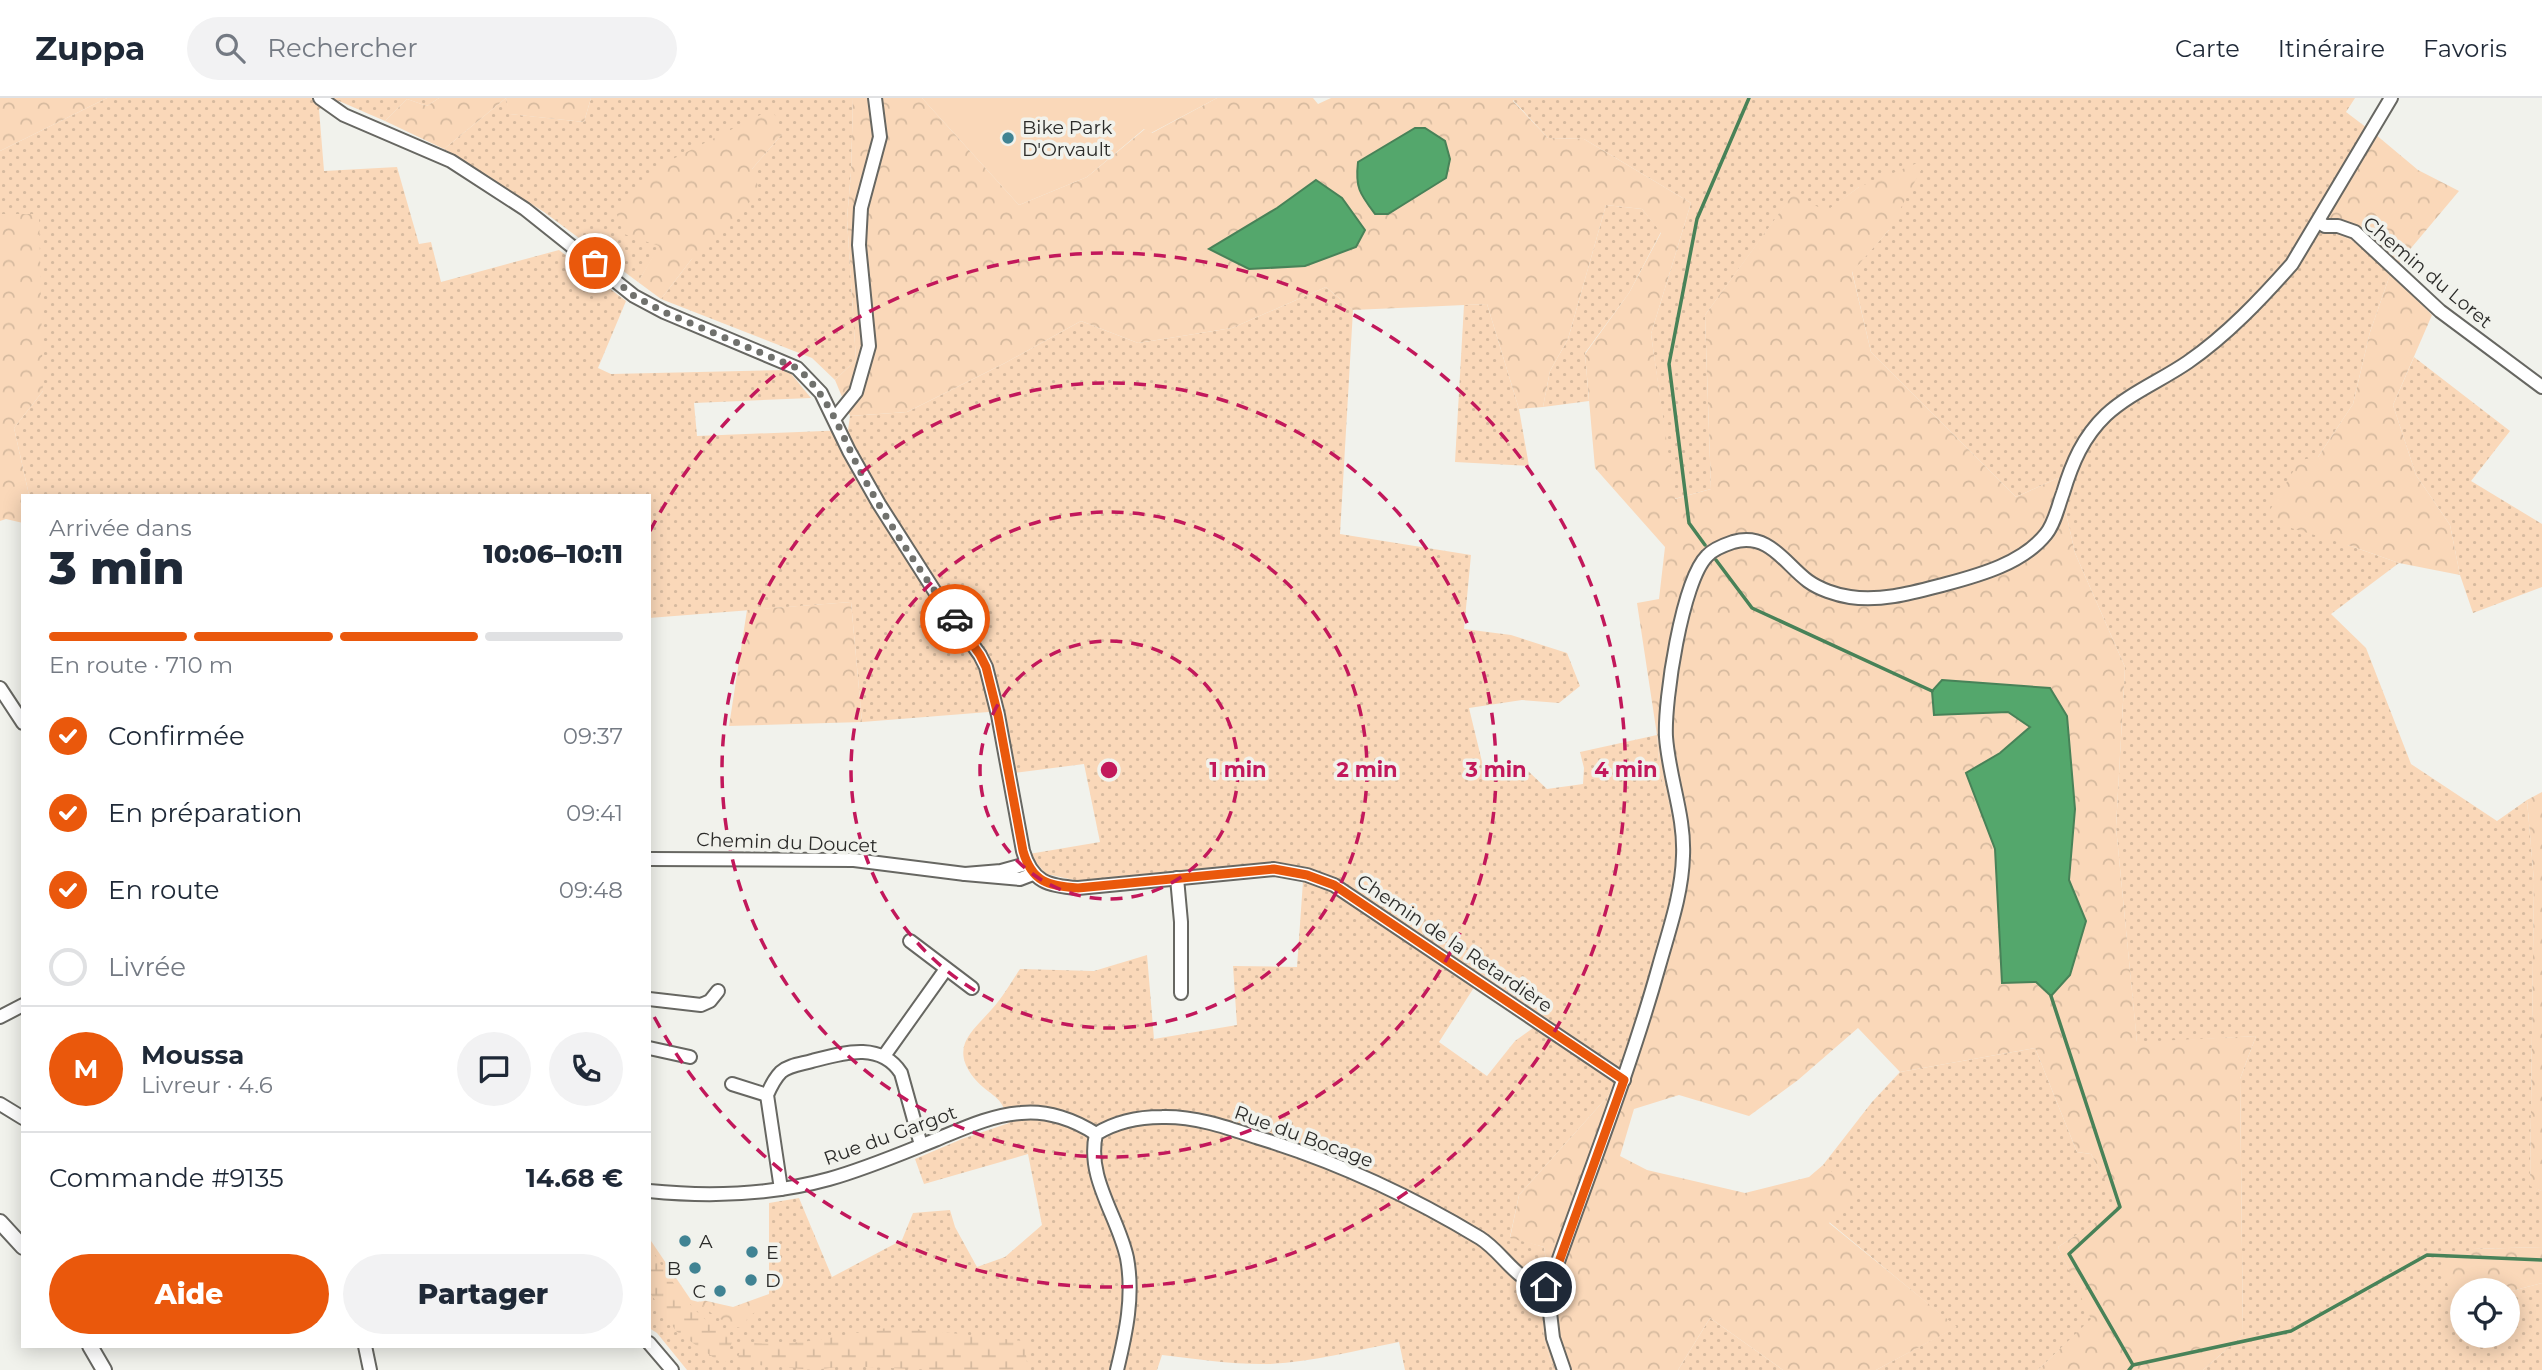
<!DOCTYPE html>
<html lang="fr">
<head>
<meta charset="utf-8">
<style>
  body { margin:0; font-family:Montserrat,sans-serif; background:#f2f2f3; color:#1f2937; height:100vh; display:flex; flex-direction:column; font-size:26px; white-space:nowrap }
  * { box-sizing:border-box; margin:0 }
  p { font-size:23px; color:#747a83 }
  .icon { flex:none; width:38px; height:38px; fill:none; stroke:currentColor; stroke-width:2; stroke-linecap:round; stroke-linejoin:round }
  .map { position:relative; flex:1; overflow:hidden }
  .details { position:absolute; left:21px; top:396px; width:630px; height:854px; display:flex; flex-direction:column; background:#fff; border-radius:0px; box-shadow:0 4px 18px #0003 }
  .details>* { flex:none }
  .tools { position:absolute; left:2450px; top:1180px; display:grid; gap:14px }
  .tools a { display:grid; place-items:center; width:70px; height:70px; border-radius:50%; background:#fff; box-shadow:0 4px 18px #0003; font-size:35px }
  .pin { position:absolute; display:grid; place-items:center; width:60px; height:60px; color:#fff; margin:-30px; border:4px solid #fff; border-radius:50%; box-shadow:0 2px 7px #0007 }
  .courier { position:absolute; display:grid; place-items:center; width:70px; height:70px; margin:-35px; border:5px solid #ea580c; border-radius:50%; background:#fff; color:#222; box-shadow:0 2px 9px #0007 }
  .summary em { font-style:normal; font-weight:800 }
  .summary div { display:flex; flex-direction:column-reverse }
  .summary { display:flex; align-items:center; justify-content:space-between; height:119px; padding:0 28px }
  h1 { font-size:46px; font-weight:800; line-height:52px }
  .bar { display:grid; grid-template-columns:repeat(4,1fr); gap:10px 7px; align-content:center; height:84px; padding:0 28px }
  .bar i { height:9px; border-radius:5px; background:#e0e1e3 }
  .bar .active { background:#ea580c }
  .bar p { grid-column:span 4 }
  .line { display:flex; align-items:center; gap:18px; padding:0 28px; border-top:2px solid #e0e1e3 }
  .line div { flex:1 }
  .round { display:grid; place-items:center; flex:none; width:74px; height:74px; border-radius:37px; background:#f2f2f3 }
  ol { padding:0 28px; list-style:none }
  li { display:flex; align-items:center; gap:21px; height:77px }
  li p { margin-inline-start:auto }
  li .icon { padding:7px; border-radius:50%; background:#ea580c; color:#fff; stroke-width:4 }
  li:last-child { color:#747a83 }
  li i { width:38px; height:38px; border:4px solid #e0e1e3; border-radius:50% }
  .button { display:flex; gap:14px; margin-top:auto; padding:14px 28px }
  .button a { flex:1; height:80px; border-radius:42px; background:#ea580c; color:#fff; font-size:28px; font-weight:800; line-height:80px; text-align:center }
  .button a+a { background:#f2f2f3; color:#1f2937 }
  header { display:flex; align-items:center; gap:42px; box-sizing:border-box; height:98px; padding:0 35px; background:#fff; border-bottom:2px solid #e0e1e3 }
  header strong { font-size:33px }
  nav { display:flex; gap:38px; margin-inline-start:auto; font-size:24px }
  .search { width:490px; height:63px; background:#f2f2f3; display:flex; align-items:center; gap:18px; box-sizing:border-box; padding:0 24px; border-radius:38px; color:#747a83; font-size:26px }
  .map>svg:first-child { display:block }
</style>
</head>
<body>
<header>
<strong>Zuppa</strong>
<div class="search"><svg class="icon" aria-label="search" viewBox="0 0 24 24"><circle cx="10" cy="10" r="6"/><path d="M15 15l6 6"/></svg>Rechercher</div>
<nav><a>Carte</a><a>Itinéraire</a><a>Favoris</a></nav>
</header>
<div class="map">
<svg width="2542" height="1272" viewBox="0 0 2542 1272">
  <defs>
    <pattern id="grass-dots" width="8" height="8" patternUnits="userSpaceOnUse" patternTransform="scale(1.75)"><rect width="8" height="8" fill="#fad8b9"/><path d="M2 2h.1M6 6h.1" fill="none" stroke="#d6ba9f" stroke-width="1.8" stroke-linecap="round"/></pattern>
    <pattern id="forest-crowns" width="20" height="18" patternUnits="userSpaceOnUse" patternTransform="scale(1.75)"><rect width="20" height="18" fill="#fad8b9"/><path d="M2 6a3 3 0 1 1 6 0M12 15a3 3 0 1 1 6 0" fill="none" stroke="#d6ba9f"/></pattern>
    <pattern id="wetland-marsh" width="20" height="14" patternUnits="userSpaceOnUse" patternTransform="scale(1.75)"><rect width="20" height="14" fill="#fad8b9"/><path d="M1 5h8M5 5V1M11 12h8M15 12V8" fill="none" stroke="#d6ba9f"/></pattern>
  </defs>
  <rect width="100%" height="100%" fill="#f1f2ec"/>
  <g fill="url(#grass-dots)" fill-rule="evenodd">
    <path d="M107 0H439L427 8 407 1 385 23 339 3 319 11 324 73 397 69 419 146 431 144 441 184 559 152 626 203 598 270 611 276 788 272 811 300 694 305 697 338 848 332 850 318 907 314 1005 265 1081 223 1138 245 1232 230 1326 189 1353 212 1340 436 1471 457 1464 531 1511 537 1567 555 1580 588 1559 605 1522 602 1469 610 1485 676 1527 672 1547 691 1583 686 1584 670 1580 654 1657 637 1660 675 1678 736 1674 787 1633 937 1609 997 1519 1097 1510 1139 1544 1149 1548 1175 1542 1207 1544 1242 1554 1272H1405L1399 1244C1357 1252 1313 1264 1270 1266 1234 1267 1198 1261 1162 1257L1157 1272H687L657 1235 649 1230V1140L691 1202 734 1213 769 1200V1105L799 1100 832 1179 902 1142 913 1115 950 1112 955 1129 977 1169 1005 1159 1042 1127 1028 1056 924 1086 915 1061 962 1041 1009 1025C1002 995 991 1000 974 980 949 948 973 933 992 911 1003 899 1011 884 1020 871L1094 873 1147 857 1154 941 1237 927 1233 868 1297 869 1304 769 1276 766 1079 783 1046 776 1029 756 1100 744 1084 666 1014 675 1001 613 862 624 851 504 649 520V397H29L14 330 43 293 0 116V53ZM1482 877 1541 917 1533 930 1515 943 1487 978 1439 944Z"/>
    <polygon points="506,0 510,16 584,24 591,0 853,0 851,74 847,121 856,262 835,282 812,260 661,201 691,162 752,71 783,35 660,148 638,184 544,114 444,51"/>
    <path d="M1513 0H2355L2346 14 2375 36 2321 132C2353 139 2369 151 2391 174L2370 234 2353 306 2318 359 2348 447 2399 465 2331 516 2366 550 2411 666 2497 723 2527 702 2534 783 2530 1087 2542 1093V1149L2473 1151 2455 1211 2462 1208V1237H2508V1194L2542 1185V1272H2203L2243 1237 2240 981 2256 938 2137 945 2116 729 2125 569 2075 455 2058 380 2016 399 1871 254 1852 173 1889 132 1859 89 1826 114 1793 97 1705 217 1711 391 1674 401 1651 236 1691 105 1584 41 1548 40 1513 2Z"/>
    <polygon points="1606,107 1642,111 1661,134 1629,195 1585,255 1589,303 1543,309 1550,273 1568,241"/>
    <polygon points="1487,206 1519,311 1529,368 1455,364 1464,207"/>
    <polygon points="2414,259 2510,333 2471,383 2542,426 2542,489 2473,515 2460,477 2450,427 2416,377 2393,307"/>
    <polygon points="2035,950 2077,1054 2091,1056 2120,1109 2058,1149 2092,1221 2038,1272 1876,1272 1956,1229 1829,1124 1823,1067 1872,1004 1900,974"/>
    <polygon points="1710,1220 1783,1272 1678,1272"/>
  </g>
  <g fill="url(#forest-crowns)" fill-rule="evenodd">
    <polygon points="0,0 107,0 0,53"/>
    <polygon points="439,0 506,0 444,51 385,23 407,1 427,8"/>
    <polygon points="506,0 591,0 584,24 509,16"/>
    <path d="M853 0H922L1019 107 1087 79 1145 31 1152 35 1217 0H1313L1318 6 1331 0H1513V3L1548 40 1584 41 1691 105 1651 236 1675 401 1711 391 1705 217 1793 96 1826 113 1859 89 1927 61 1889 132 1852 174 1871 254 2016 399 2058 380 2075 455 2125 569 2116 729 2137 944 2256 938 2240 981 2243 1237 2203 1272H2038L2091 1221 2058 1149 2119 1109 2091 1056 2077 1054 2035 950 1900 974 1858 930 1798 982 1749 1018 1679 997 1634 1011 1620 1058 1647 1072 1745 1095 1809 1079 1823 1067 1860 1095 1829 1125 1957 1229 1876 1272H1783L1710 1220 1678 1272H1554L1544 1242 1542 1207 1548 1175 1544 1149 1510 1140 1519 1097 1609 997 1633 937 1674 787 1678 736 1660 675 1657 637 1637 505 1659 501 1665 449 1595 370 1585 256 1629 195 1661 135 1642 111 1606 107 1568 241 1550 273 1543 309 1519 311 1487 206 1353 212 1326 189 1232 230 1138 245 1081 223 1005 265 907 314 850 318 835 282 856 262 847 121 851 74ZM1315 82 1342 100 1209 151 1277 110ZM2050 590 2075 711 2069 782 2085 823 2036 884 2002 885 1995 751 1966 675 2000 655 2031 629 2008 614 1934 617Z"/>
    <polygon points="772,11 783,35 752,71 760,94 691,162 661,201 638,184 659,148 624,136 616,114 661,67"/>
    <path d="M2375 36 2418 72 2459 93 2391 174 2432 217 2393 307 2416 377 2450 427 2460 477 2399 465 2348 447 2281 427 2270 412 2300 362 2318 359 2353 306 2370 234 2391 174C2369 151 2353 139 2321 132L2354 64Z"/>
    <polygon points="0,116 39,116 43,293 14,330 29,397 23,397 23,425 6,421 0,423"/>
    <polygon points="851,504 862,624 729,628 747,512"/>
    <polygon points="2542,694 2542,1093 2530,1088 2534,783 2527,702"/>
    <polygon points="2542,1149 2542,1185 2508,1194 2508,1192 2462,1192 2462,1208 2454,1211 2442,1166 2473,1151"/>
    <path d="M769 1196 773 1201 747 1220 746 1229 743 1231C725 1225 711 1217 698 1203V1201L733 1209Z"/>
  </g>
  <g fill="url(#wetland-marsh)">
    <path d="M649 1148C673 1185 693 1219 733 1241L724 1267 676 1233 650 1195Z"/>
    <path d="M897 1229 1032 1244 1026 1257 1028 1272H935L846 1268 813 1272 737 1265 742 1243C792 1253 846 1234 897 1229Z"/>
  </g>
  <polygon fill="#fad8b9" points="922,0 1217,0 1151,35 1144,31 1087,79 1019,107"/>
  <g fill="#54a76c" stroke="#488258" stroke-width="2">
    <path d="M1415 30H1425L1445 43 1450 61 1446 80 1388 116H1375C1360 96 1355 90 1358 64Z"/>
    <polygon points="1316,82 1342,100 1365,132 1356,149 1305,168 1249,171 1209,151 1277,110"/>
    <polygon points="1942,582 2050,590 2067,618 2075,711 2069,782 2086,823 2070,877 2051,898 2036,884 2002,885 1995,751 1966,675 2000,655 2030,629 2008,614 1934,617 1932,593"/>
  </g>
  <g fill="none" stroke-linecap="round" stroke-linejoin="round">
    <g stroke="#488258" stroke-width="3.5">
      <polyline points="1705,447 1689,425 1669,266 1697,121 1749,0"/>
      <polyline points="1716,462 1752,510 1932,593"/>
      <polyline points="2051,898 2120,1109 2069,1156 2133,1267"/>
      <polyline points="2129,1272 2133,1267 2291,1233 2427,1157 2542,1162"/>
    </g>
    <g stroke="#676762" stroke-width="16">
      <g id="minor">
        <path d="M320 0 344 17 451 63 525 111 634 198 664 214 797 270 821 295 849 353 879 406 937 497 980 557 986 569 998 617 1023 753C1032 784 1048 788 1078 790L1274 771 1307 777 1334 787 1624 982"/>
        <polyline points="2319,124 2325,128 2338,128 2355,134 2440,213 2542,289"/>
        <polyline points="835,320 856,294 869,248 859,147 861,110 880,39 875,0"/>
        <polyline points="0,590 23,625"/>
        <polyline points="649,761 854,762 965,776"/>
        <polyline points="1026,766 1001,773 965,776 1020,781 1033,776"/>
        <polyline points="1177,780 1181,824 1181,895"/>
        <polyline points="910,843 972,890"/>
        <polyline points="649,901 701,907 710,903 718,893"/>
        <polyline points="0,919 23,907"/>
        <polyline points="649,950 690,959"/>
        <polyline points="884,958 946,871"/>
        <polyline points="732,986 767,997"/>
        <polyline points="0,1006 23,1020"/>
        <path d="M781 1091 767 997C770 990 775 980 781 974 789 967 802 966 812 963 843 955 880 943 901 975L921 1047"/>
        <path d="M649 1093C709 1099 771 1097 829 1081 865 1071 900 1056 935 1042 962 1031 991 1017 1021 1015 1047 1012 1075 1022 1096 1036"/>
        <polyline points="649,1245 672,1272"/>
        <polyline points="365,1248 370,1272"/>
        <path d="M1117 1272C1126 1235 1134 1198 1127 1160 1118 1118 1086 1080 1096 1036 1117 1023 1139 1019 1162 1019 1194 1018 1226 1029 1256 1039 1335 1063 1409 1097 1480 1140 1504 1155 1516 1185 1547 1189"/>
        <path d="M1564 1272 1553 1240 1547 1189 1554 1175C1590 1072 1630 972 1659 868 1669 832 1682 796 1683 758 1685 718 1669 680 1666 639 1664 603 1682 483 1707 458 1713 451 1724 447 1733 444 1769 434 1784 465 1808 483 1819 491 1836 497 1850 499 1882 504 1915 494 1946 486 1980 477 2023 465 2046 436 2055 425 2058 408 2063 395 2072 365 2083 339 2106 317 2130 295 2162 282 2188 264 2227 237 2261 201 2292 166L2391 0"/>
      </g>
    </g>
    <g stroke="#676762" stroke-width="18">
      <g id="major">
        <polyline points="0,1124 23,1149"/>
        <polyline points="90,1248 104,1272"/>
      </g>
    </g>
    <use href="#minor" stroke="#fff" stroke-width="12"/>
    <use href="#major" stroke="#fff" stroke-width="14"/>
  </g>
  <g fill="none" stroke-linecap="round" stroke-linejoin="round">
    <path stroke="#70716d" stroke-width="7" stroke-dasharray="0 12.6" d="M595 165 634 198 664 214 797 270C832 300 844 345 866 384 893 432 923 478 955 521"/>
    <path stroke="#ea580c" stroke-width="9" d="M955 521 980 557 986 569 998 617 1023 753C1032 784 1048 788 1078 790L1274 771 1307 777 1334 787 1624 982 1555 1175 1546 1189"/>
  </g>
  <g fill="none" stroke="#c2185b" stroke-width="3.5" stroke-dasharray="12 9">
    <circle cx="1109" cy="672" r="129"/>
    <circle cx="1109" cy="672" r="258"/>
    <circle cx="1109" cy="672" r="387"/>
    <path d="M650 433A517 517 0 1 1 650 911"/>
  </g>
  <g fill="#408393" stroke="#f1f2ec" stroke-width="2.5">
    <circle cx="1008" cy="40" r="7"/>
    <circle cx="685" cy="1143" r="7"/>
    <circle cx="752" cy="1154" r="7"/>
    <circle cx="695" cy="1170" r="7"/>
    <circle cx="751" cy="1182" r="7"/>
    <circle cx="720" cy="1193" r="7"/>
  </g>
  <g text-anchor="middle" stroke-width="7" stroke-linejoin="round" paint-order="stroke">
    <g font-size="19" fill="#2b2b29" stroke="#f1f2ec" text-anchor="start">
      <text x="1022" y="36">Bike Park<tspan x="1022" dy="22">D'Orvault</tspan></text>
      <text x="699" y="1150">A</text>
      <text x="766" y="1161">E</text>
      <text x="681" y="1177" text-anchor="end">B</text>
      <text x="765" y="1189">D</text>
      <text x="706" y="1200" text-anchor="end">C</text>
    </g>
    <g font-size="19" fill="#2b2b29" stroke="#f1f2ec">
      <text transform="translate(2428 174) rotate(40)" y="7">Chemin du Loret</text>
      <text transform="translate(787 744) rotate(2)" y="7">Chemin du Doucet</text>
      <text transform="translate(1455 845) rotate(34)" y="7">Chemin de la Retardière</text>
      <text transform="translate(890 1037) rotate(-20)" y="7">Rue du Gargot</text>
      <text transform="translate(1304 1038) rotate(20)" y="7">Rue du Bocage</text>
    </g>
  </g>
  <circle cx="1109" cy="672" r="10" fill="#c2185b" stroke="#f1f2ec" stroke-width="3.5"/>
  <g font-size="21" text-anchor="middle" font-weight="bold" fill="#c2185b" stroke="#f1f2ec" stroke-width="7" stroke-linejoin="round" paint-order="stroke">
    <text x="1238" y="679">1 min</text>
    <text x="1367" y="679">2 min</text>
    <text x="1496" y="679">3 min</text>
    <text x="1626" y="679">4 min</text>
  </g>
</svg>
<div class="tools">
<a><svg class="icon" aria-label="locate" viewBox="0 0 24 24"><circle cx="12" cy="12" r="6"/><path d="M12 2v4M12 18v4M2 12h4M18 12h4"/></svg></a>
</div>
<div class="pin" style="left:595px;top:165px;background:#ea580c"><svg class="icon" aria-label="bag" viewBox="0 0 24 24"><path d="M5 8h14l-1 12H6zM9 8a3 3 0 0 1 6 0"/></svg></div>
<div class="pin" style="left:1546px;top:1189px;background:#1f2937"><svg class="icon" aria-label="home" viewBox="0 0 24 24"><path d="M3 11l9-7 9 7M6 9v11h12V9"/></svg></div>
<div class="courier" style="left:955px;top:521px"><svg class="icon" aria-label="car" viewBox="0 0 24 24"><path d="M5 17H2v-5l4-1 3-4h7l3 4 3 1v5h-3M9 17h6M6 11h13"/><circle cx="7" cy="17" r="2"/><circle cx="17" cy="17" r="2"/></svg></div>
<section class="details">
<div class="summary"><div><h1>3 min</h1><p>Arrivée dans</p></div><em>10:06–10:11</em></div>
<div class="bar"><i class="active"></i><i class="active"></i><i class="active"></i><i></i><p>En route · 710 m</p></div>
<ol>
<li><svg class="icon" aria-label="check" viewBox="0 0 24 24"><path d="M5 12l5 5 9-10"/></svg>Confirmée<p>09:37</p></li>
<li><svg class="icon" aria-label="check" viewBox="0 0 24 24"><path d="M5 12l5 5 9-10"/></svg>En préparation<p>09:41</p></li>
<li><svg class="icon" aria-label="check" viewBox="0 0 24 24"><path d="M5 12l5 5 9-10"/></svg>En route<p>09:48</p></li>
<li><i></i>Livrée</li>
</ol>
<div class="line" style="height:126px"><b class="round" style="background:#ea580c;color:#fff">M</b><div><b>Moussa</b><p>Livreur · 4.6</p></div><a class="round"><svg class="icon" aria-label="chat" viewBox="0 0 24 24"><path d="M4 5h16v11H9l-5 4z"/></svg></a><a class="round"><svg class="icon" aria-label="phone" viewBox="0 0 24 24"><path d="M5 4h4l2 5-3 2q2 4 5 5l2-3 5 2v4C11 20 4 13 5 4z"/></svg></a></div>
<div class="line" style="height:91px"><div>Commande #9135</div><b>14.68 €</b></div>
<div class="button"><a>Aide</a><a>Partager</a></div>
</section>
</div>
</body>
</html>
